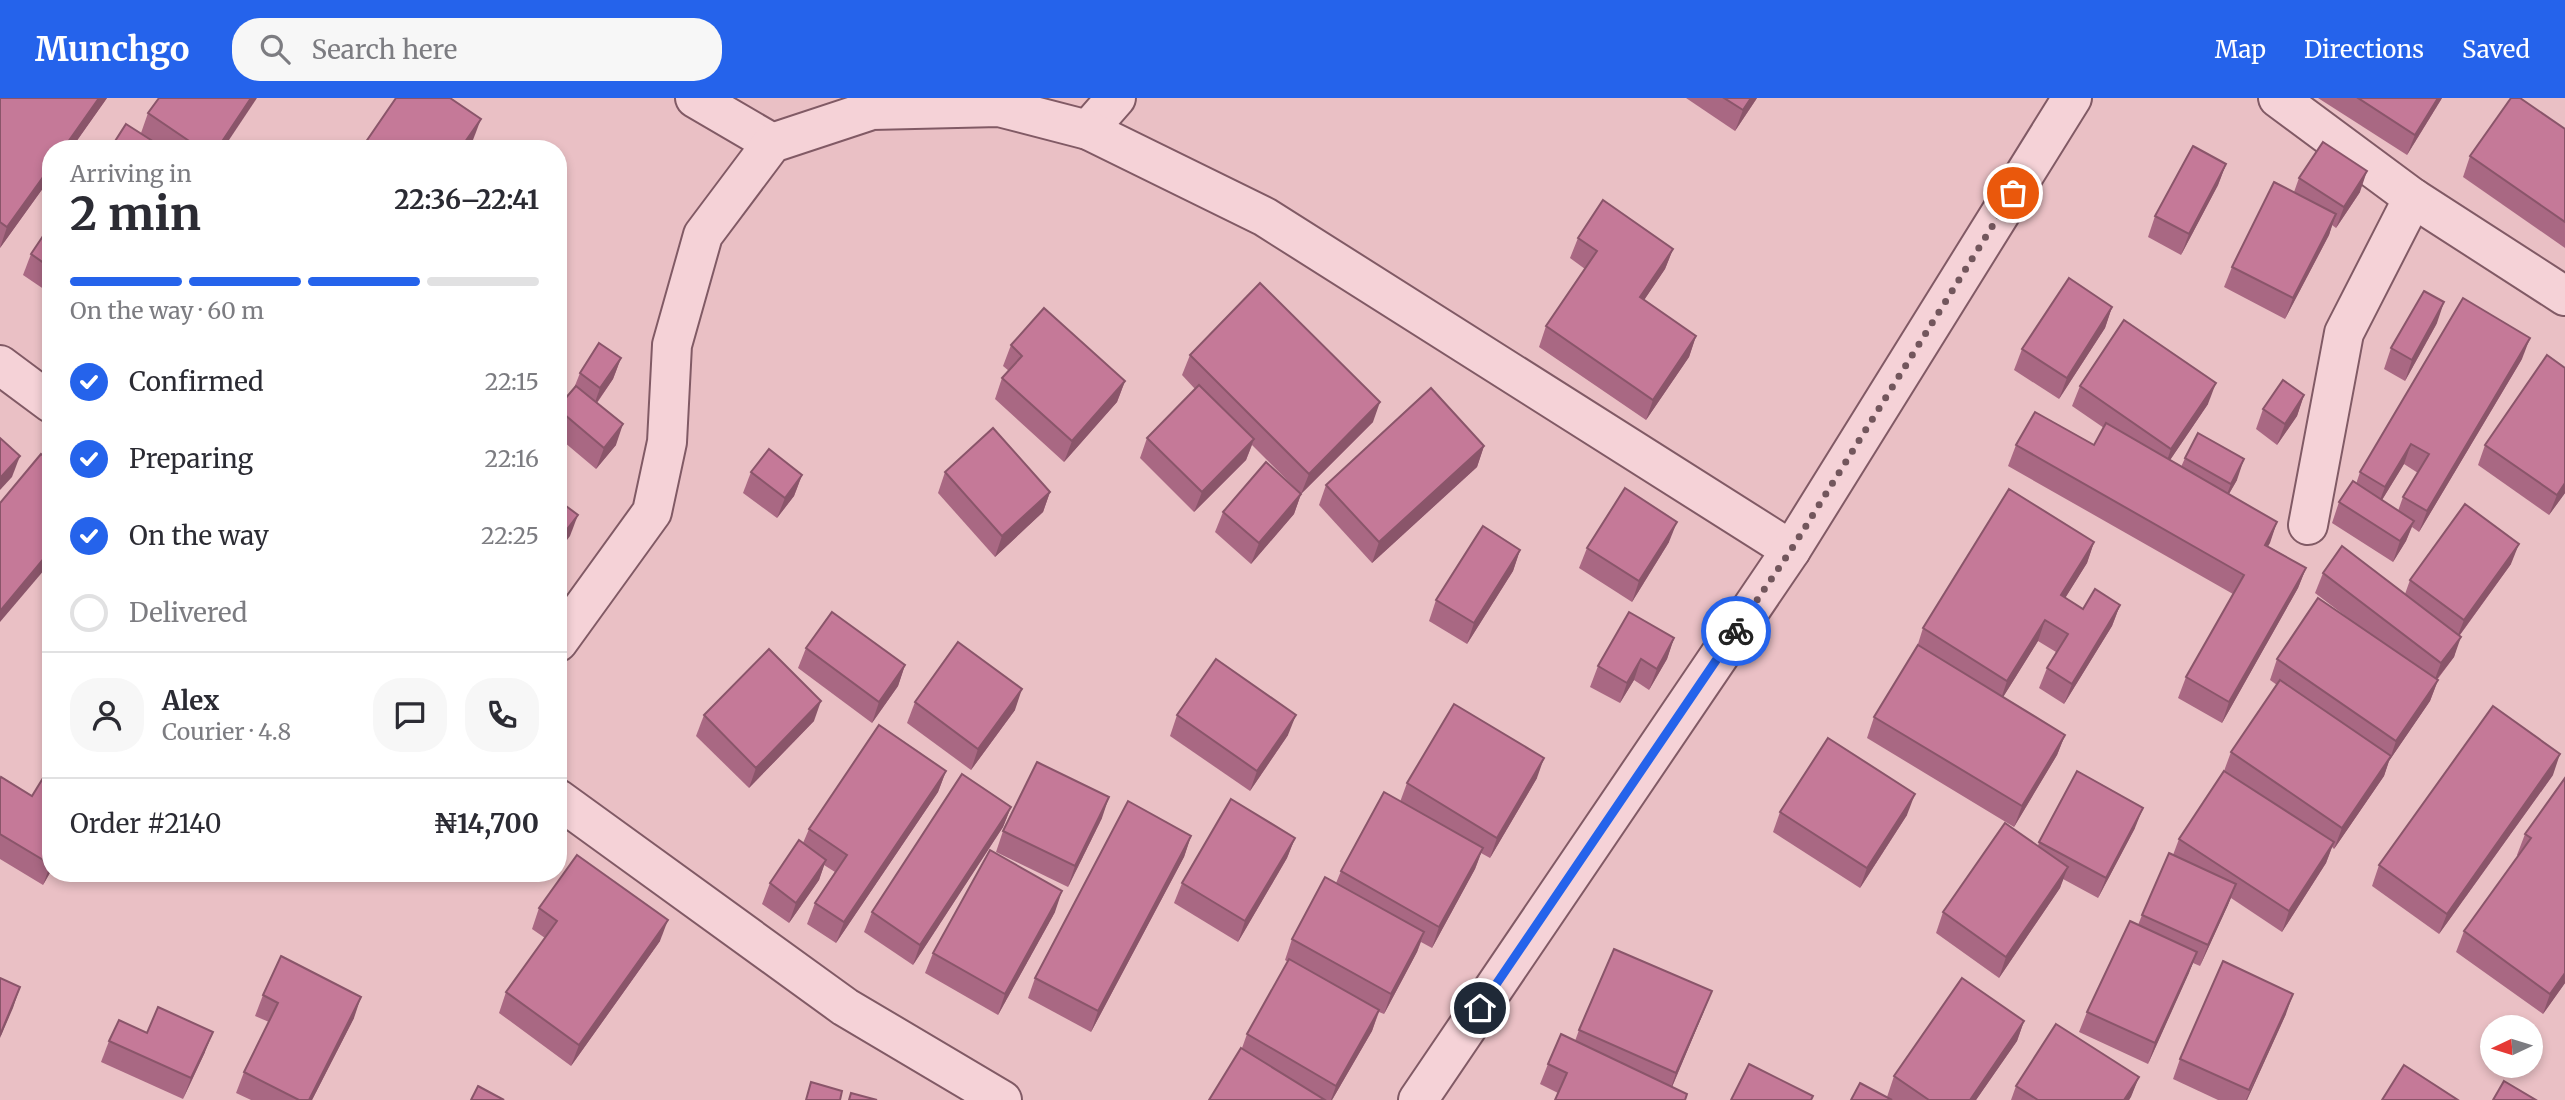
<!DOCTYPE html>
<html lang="en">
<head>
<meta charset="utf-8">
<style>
  body { margin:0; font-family:Merriweather,serif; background:#f7f7f7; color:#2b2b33; height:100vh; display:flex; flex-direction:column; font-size:26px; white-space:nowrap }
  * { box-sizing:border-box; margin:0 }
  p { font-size:23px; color:#7c7c81 }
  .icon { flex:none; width:38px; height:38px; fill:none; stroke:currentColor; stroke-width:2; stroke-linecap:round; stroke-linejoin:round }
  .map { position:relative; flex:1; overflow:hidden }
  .sheet { position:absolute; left:42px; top:42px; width:525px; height:742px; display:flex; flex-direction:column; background:#fff; border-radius:28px; box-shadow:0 4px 10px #0003 }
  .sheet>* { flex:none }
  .needle { width:46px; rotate:266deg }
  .tools { position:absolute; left:2480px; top:917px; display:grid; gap:14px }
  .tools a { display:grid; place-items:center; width:63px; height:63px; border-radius:50%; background:#fff; box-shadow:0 4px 10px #0003; font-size:35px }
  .pin { position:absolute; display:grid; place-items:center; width:60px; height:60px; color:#fff; margin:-30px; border:4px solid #fff; border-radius:50%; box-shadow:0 2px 7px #0007 }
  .courier { position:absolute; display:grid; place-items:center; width:70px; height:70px; margin:-35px; border:5px solid #2563eb; border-radius:50%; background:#fff; color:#222; box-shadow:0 2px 9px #0007 }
  .overview em { font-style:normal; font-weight:700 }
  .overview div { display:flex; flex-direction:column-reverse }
  .overview { display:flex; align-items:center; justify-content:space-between; height:119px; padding:0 28px }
  h1 { font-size:46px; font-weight:700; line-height:52px }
  .bar { display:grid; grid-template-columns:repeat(4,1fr); gap:10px 7px; align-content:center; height:84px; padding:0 28px }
  .bar i { height:9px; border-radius:5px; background:#e1e1e2 }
  .bar .active { background:#2563eb }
  .bar p { grid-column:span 4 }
  .line { display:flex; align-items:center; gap:18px; padding:0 28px; border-top:2px solid #e1e1e2 }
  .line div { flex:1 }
  .round { display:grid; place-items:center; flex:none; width:74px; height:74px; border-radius:28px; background:#f7f7f7 }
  ol { padding:0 28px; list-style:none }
  li { display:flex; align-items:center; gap:21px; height:77px }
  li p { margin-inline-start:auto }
  li .icon { padding:7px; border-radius:50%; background:#2563eb; color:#fff; stroke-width:4 }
  li:last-child { color:#7c7c81 }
  li i { width:38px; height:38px; border:4px solid #e1e1e2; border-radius:50% }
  header { display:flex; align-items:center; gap:42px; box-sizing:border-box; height:98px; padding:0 35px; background:#2563eb; color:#fff }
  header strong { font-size:33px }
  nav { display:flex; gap:38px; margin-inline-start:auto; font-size:24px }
  .search { width:490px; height:63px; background:#f7f7f7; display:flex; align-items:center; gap:18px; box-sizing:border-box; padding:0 24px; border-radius:28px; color:#7c7c81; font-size:26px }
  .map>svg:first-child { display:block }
</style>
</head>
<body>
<header>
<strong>Munchgo</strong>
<div class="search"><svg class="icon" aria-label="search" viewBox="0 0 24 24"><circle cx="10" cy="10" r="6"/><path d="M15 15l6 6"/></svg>Search here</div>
<nav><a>Map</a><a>Directions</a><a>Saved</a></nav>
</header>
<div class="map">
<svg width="2565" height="1002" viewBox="0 0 2565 1002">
  <rect width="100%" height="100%" fill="#eac0c5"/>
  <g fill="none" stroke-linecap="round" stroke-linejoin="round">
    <g stroke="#815a65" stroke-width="42">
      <g id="minor">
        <polyline points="695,0 772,45"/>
        <polyline points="2278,0 2413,100 2565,198"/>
        <polyline points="1088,32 1116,0"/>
        <polyline points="0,267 51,305"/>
        <polyline points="2308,427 2344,235 2413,100"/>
        <polyline points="558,544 652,414 667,344 672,247 703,137 772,45 872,12 999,9 1088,32 1265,119 1791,452"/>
        <polyline points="558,701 845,909 1002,1002"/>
        <polyline points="1418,1002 1791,452 2072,0"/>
      </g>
    </g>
    <use href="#minor" stroke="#f5d2d7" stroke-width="38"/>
  </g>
  <g fill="#a96883" fill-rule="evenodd">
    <polygon points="0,0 107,0 71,51 51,51 51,79 0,150"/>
    <polygon points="1686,0 1757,0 1735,33"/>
    <polygon points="2318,0 2442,0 2407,57"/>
    <polygon points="148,15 223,51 110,51 141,35"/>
    <polygon points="2565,31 2565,150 2463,79 2470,58"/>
    <polygon points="2226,66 2218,87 2181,157 2148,139 2155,118"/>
    <polygon points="2299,80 2360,94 2336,130 2332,127 2329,137 2285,221 2224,189 2232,169 2294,94"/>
    <polygon points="51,126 51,196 23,177 31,156"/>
    <polygon points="1578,140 1673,151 1665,171 1644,202 1696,238 1689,259 1646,322 1539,249 1546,228 1585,171 1570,160"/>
    <polygon points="2112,209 2105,230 2059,301 2014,272 2022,251"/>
    <polygon points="2437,225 2405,283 2384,271 2391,250"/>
    <polygon points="1011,247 1125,283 1117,304 1064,364 995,301 1002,280 1009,273 1003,268"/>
    <polygon points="1190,257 1373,324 1301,396 1294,416 1251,466 1215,434 1223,414 1296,391 1252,347 1246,362 1194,414 1140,360 1147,340 1195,291 1182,277"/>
    <polygon points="621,260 613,281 597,305 616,347 596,371 558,339 558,309 574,290 580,275"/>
    <path d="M2522 261 2419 434 2412 429 2406 443 2393 464 2332 425 2339 404 2356 386 2360 374ZM2404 366 2418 375 2403 399 2398 413 2382 402Z"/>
    <polygon points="2080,288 2208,306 2170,362 2181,369 2185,360 2237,382 2229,396 2277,424 2268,448 2306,470 2298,490 2222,625 2178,600 2186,579 2233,496 2008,368 2016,347 2094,347 2104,330 2072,308"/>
    <polygon points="2304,297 2297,318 2277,347 2256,331 2263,311"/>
    <polygon points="2485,347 2565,395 2549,417 2478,367"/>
    <polygon points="1484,348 1477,369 1372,465 1319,407 1326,387"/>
    <polygon points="751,374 802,377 794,398 777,420 743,395"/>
    <polygon points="945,374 1050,394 1043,414 995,459 938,395"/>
    <polygon points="1669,444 1632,504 1579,470 1587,450"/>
    <polygon points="2094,444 2087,465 2065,500 2083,511 2120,507 2112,528 2064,606 2039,590 2047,570 2056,554 2038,543 2003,599 2065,637 2057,657 2014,729 1867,640 1874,619 1917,549 1923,530"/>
    <polygon points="1520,452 1513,473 1467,546 1429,523 1436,502"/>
    <polygon points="2511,466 2460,537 2454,559 2437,582 2438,582 2430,603 2389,663 2384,678 2334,751 2332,749 2326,765 2282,834 2231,800 2200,868 2193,865 2148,966 2079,934 2087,914 2138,827 2142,817 2173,757 2179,741 2224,673 2231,654 2277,587 2270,582 2277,561 2348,520 2315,495 2323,475 2405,496 2410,482"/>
    <polygon points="1674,540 1667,561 1649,592 1634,582 1620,605 1590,589 1598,568"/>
    <polygon points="806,550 905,567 898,588 872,625 798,570"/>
    <polygon points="915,604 1015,612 971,672 907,625"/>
    <polygon points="704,617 814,623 749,690 696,638"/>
    <polygon points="1177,617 1288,637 1250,693 1170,638"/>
    <polygon points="51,667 51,773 43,787 0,761 0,681 32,698"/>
    <polygon points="946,673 938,694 836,845 807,826 815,805 835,774 824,767 819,782 789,825 762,806 770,785 803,745 809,731"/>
    <polygon points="2553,677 2439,836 2372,788 2379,767"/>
    <polygon points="1537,680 1490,760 1481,755 1475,771 1432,850 1421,844 1417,854 1384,916 1379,914 1372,933 1332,1002 1209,1002 1242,950 1247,936 1288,864 1285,862 1292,841 1336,785 1341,773 1400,704 1407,685"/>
    <polygon points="2565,680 2565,885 2543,916 2456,854 2464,833 2518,758 2517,757 2525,736"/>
    <polygon points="1011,709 1003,729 913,867 864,834 872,814"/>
    <polygon points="1780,714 1907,717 1860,790 1773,734"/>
    <polygon points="1102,720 1068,789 996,754 1003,733"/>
    <polygon points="2135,730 2098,800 2063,781 2060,790 1999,880 1936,835 1943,814 2038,748 2039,744"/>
    <polygon points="1191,738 1184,759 1091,934 1028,900 1035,880"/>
    <polygon points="1295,740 1287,760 1238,844 1174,805 1182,785"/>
    <polygon points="539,810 660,843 571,968 499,915 506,894 545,840 532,831"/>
    <polygon points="1055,814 998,917 925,875 933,855"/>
    <polygon points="263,897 354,920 312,1002 251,1002 236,995 244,974 269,924 255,918"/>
    <polygon points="1704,913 1672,989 1558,995 1540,986 1548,966 1575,943 1579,932"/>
    <polygon points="2286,916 2247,1002 2218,1002 2173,981 2180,961"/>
    <polygon points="2024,923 2017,943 1976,1002 1851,1002 1887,999 1894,978"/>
    <polygon points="147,935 205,954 183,1001 101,964 109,943"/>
    <polygon points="2139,979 2129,1002 2011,1002 2016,988"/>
  </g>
  <g fill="#8a556a">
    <polygon points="99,0 107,0 71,51 63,51"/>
    <polygon points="251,0 257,0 223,51 217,51"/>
    <polygon points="1751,0 1757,0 1735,33 1743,12"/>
    <polygon points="2438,0 2442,0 2407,57 2415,37"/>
    <polygon points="481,21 473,42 467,51 460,51"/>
    <polygon points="2226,66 2218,87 2181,157 2189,136"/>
    <polygon points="51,68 51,79 0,150 7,129"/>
    <polygon points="2367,73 2360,94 2336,130 2344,109"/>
    <polygon points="2336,116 2329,137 2285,221 2293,200"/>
    <polygon points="1673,151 1665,171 1632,220 1640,199"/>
    <polygon points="2444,204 2437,225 2405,283 2412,262"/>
    <polygon points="2112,209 2105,230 2059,301 2067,280"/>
    <polygon points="1696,238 1689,259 1646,322 1653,302"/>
    <polygon points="2530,240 2522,261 2419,434 2427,413"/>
    <polygon points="621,260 613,281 593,310 600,290"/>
    <polygon points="1125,283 1117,304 1064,364 1072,343"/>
    <polygon points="2216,285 2208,306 2164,371 2171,351"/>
    <polygon points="2304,297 2297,318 2277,347 2285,326"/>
    <polygon points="1380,304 1373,324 1301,396 1309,376"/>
    <polygon points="623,326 616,347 596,371 604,350"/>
    <polygon points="1254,341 1246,362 1194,414 1202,394"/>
    <polygon points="2411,346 2404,366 2377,410 2385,389"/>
    <polygon points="1484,348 1477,369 1372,465 1379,444"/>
    <polygon points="20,358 12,379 0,392 0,380"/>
    <polygon points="2244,361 2237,382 2223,406 2231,386"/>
    <polygon points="802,377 794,398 777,420 785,400"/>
    <polygon points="2565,385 2565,395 2549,417 2557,397"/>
    <polygon points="1050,394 1043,414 995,459 1002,438"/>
    <polygon points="1301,396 1294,416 1251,466 1259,445"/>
    <polygon points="578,417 570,438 558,454 558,443"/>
    <polygon points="2414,423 2406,443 2393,464 2400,443"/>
    <polygon points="1677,424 1669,444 1632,504 1639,483"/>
    <polygon points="2277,424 2270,445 2257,467 2265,447"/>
    <polygon points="2094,444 2087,465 2054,518 2061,497"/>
    <polygon points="2519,446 2511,466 2456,542 2464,522"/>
    <polygon points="51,452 51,464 0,524 0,513"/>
    <polygon points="1520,452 1513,473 1467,546 1474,525"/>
    <polygon points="2306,470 2298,490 2222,625 2229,604"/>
    <polygon points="2120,507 2112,528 2064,606 2072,586"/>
    <polygon points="2045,522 2038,543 2000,604 2007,583"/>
    <polygon points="2461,539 2454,559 2433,586 2441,565"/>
    <polygon points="1674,540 1667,561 1649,592 1657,571"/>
    <polygon points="1641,561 1634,582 1620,605 1627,585"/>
    <polygon points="905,567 898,588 872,625 879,604"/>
    <polygon points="2438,582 2430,603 2389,663 2384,678 2334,751 2342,730 2391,658 2396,643"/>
    <polygon points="1022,591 1015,612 971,672 978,651"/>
    <polygon points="821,603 814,623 749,690 756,670"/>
    <polygon points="1296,617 1288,637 1250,693 1257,673"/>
    <polygon points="2065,637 2057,657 2014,729 2022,708"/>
    <polygon points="2560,656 2553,677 2439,836 2447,816"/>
    <polygon points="1544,660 1537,680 1490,760 1497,740"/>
    <polygon points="946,673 938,694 836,845 844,824"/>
    <polygon points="1915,696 1907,717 1860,790 1867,770"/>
    <polygon points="1109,699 1102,720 1068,789 1075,768"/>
    <polygon points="1011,709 1003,729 913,867 920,847"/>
    <polygon points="2143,710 2135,730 2098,800 2106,780"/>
    <polygon points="1191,738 1184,759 1091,934 1098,913"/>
    <polygon points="1295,740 1287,760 1238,844 1245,823"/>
    <polygon points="2334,744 2326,765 2282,834 2289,813"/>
    <polygon points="1483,750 1475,771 1432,850 1439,829"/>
    <polygon points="826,762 819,782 789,825 796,805"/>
    <polygon points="51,765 51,773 43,787"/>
    <polygon points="2068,769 2060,790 1999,880 2006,859"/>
    <polygon points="2236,786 2228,807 2200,868 2208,847"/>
    <polygon points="1062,793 1055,814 998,917 1005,896"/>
    <polygon points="668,822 660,843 571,968 579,947"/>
    <polygon points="1424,834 1417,854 1384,916 1391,896"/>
    <polygon points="2197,854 2189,875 2148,966 2155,945"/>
    <polygon points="2565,875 2565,885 2543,916 2550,896"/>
    <polygon points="20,889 13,910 0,940 0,937"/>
    <polygon points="1712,893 1704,913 1669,996 1676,975"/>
    <polygon points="2293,896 2286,916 2247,1002 2246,1002"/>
    <polygon points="361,899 354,920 312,1002 309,1002"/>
    <polygon points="1379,912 1372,933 1332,1002 1331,1002 1336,988"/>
    <polygon points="2024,923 2017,943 1976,1002 1970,1002"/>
    <polygon points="213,934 205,954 183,1001 191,980"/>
    <polygon points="2139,979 2131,999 2129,1002 2124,1002"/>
  </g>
  <g fill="#c57998" stroke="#8a556a" stroke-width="2">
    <polygon points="0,0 99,0 63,51 51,51 51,68 7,129 0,124"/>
    <polygon points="159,0 251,0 217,51 201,51 148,15"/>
    <polygon points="396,0 450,0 481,21 460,51 361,51"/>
    <polygon points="1724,0 1751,0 1743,12"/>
    <polygon points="2358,0 2438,0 2415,37"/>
    <polygon points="2511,0 2520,0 2565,31 2565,124 2470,58"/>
    <polygon points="126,26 165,51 110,51"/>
    <polygon points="2323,44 2367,73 2344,109 2299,80"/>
    <polygon points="2193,48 2226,66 2189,136 2155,118"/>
    <polygon points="2274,84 2336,116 2293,200 2232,169"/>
    <polygon points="1603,102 1673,151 1640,199 1696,238 1653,302 1546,228 1597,153 1578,140"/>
    <polygon points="51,126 51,170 31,156"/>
    <polygon points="2069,180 2112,209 2067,280 2022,251"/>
    <polygon points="1260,185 1380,304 1309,376 1190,257"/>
    <polygon points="2424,193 2444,204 2412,262 2391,250"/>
    <polygon points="2463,200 2530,240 2427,413 2403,399 2429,356 2411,346 2385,389 2360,374"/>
    <polygon points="1044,210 1125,283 1072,343 1002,280 1022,258 1011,247"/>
    <polygon points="2124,222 2216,285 2171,351 2080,288"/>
    <polygon points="599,245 621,260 600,290 580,275"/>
    <polygon points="2547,257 2565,270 2565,385 2557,397 2485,347"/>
    <polygon points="2283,282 2304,297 2285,326 2263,311"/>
    <polygon points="1199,287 1254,341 1202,394 1147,340"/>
    <polygon points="576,288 623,326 604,350 558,311 558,309"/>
    <polygon points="1431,290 1484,348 1379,444 1326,387"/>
    <polygon points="2035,314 2094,347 2106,325 2277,424 2265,447 2306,470 2229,604 2186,579 2244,477 2016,347"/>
    <polygon points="993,330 1050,394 1002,438 945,374"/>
    <polygon points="2198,335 2244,361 2231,386 2185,360"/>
    <polygon points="0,340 20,358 0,380"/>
    <polygon points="769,351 802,377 785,400 751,374"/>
    <polygon points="41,356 51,364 51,452 0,513 0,405"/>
    <polygon points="1266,364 1301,396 1259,445 1223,414"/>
    <polygon points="2353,383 2414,423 2400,443 2339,404"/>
    <polygon points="1625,390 1677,424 1639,483 1587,450"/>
    <polygon points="2009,391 2094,444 2061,497 2083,511 2095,491 2120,507 2072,586 2047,570 2068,536 2045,522 2007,583 1923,530"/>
    <polygon points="558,402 578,417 558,443"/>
    <polygon points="2465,406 2519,446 2464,522 2410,482"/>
    <polygon points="1483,428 1520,452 1474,525 1436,502"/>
    <polygon points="2342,448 2461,539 2441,565 2323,475"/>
    <polygon points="2318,500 2438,582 2396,643 2277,561"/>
    <polygon points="832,514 905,567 879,604 806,550"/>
    <polygon points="1629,514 1674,540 1657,571 1641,561 1627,585 1598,568"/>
    <polygon points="958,544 1022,591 978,651 915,604"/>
    <polygon points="1918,547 2065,637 2022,708 1874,619"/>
    <polygon points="769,551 821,603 756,670 704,617"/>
    <polygon points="1216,561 1296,617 1257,673 1177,617"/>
    <polygon points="2280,582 2391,658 2342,730 2231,654"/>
    <polygon points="1454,606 1544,660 1497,740 1407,685"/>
    <polygon points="2493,608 2560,656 2447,816 2379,767"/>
    <polygon points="879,627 946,673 844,824 815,805 847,757 809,731"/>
    <polygon points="1828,640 1915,696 1867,770 1780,714"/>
    <polygon points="1037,664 1109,699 1075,768 1003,733"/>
    <polygon points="51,667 51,765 50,766 0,736 0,681 1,679 32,698"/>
    <polygon points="2077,673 2143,710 2106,780 2039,744"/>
    <polygon points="2224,673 2334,744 2289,813 2179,741"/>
    <polygon points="962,676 1011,709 920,847 872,814"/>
    <polygon points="2565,680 2565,875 2550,896 2464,833 2531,740 2525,736"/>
    <polygon points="1384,694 1483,750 1439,829 1341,773"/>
    <polygon points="1231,701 1295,740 1245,823 1182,785"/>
    <polygon points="1128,703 1191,738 1098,913 1035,880"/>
    <polygon points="2005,725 2068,769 2006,859 1943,814"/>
    <polygon points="799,742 826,762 796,805 770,785"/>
    <polygon points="990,752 1062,793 1005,896 933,855"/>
    <polygon points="2169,755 2236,786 2208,847 2142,817"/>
    <polygon points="577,757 668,822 579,947 506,894 557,823 539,810"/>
    <polygon points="1325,779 1424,834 1391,896 1292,841"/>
    <polygon points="2130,823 2197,854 2155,945 2087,914"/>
    <polygon points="1614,851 1712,893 1676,975 1579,932"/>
    <polygon points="281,858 361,899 309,1002 299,1002 244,974 278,905 263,897"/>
    <polygon points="1289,861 1379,912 1336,988 1247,936"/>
    <polygon points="2223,863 2293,896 2249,992 2180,961"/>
    <polygon points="0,880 20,889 0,937"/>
    <polygon points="1962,880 2024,923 1970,1002 1929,1002 1894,978"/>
    <polygon points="158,909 213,934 191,980 109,943 119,922 147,935"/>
    <polygon points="2056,926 2139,979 2124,1002 2038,1002 2016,988"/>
    <polygon points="1561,936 1687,996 1685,1002 1555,1002 1567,975 1548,966"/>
    <polygon points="1241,950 1325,1002 1209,1002"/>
    <polygon points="1749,966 1813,998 1811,1002 1731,1002"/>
    <polygon points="2404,967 2458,1002 2382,1002"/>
    <polygon points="2504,983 2536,1002 2493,1002"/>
    <polygon points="811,984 842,993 840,1002 806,1002"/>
    <polygon points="1860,985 1892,1002 1851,1002"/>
    <polygon points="478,988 504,1002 471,1002"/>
    <polygon points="851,995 877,1002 849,1002"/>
  </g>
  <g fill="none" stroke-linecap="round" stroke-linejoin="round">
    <polyline stroke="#72565c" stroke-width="7" stroke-dasharray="0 12.6" points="1736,533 1791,452 2013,95"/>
    <polyline stroke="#2563eb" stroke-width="9" points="1480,910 1736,533"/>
  </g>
</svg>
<div class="tools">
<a><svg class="needle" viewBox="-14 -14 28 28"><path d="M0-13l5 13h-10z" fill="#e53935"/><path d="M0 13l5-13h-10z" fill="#7c7c81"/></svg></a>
</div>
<div class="pin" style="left:2013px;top:95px;background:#ea580c"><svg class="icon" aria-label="bag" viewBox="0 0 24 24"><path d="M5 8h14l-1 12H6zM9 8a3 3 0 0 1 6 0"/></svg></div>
<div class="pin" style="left:1480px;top:910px;background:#1f2937"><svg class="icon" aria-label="home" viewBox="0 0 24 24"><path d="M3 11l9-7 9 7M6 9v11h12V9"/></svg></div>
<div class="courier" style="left:1736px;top:533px"><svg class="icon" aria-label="bike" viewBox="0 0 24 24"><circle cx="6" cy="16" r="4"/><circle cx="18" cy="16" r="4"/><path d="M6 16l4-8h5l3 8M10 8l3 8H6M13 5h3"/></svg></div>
<section class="sheet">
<div class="overview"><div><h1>2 min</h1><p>Arriving in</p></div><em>22:36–22:41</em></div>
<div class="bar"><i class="active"></i><i class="active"></i><i class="active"></i><i></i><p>On the way · 60 m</p></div>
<ol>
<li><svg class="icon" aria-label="check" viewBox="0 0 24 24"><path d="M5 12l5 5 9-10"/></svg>Confirmed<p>22:15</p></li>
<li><svg class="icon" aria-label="check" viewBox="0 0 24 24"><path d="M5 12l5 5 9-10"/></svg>Preparing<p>22:16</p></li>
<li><svg class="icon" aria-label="check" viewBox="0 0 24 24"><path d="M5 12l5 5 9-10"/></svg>On the way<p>22:25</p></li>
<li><i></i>Delivered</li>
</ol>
<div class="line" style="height:126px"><a class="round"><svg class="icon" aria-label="person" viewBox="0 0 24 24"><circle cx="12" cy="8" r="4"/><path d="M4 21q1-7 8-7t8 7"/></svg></a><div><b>Alex</b><p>Courier · 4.8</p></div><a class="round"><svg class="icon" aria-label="chat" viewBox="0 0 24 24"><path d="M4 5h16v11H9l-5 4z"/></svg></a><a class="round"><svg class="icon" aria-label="phone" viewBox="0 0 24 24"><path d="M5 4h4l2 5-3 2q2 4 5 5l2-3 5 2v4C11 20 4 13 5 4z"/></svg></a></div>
<div class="line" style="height:91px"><div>Order #2140</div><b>₦14,700</b></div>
</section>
</div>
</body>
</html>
